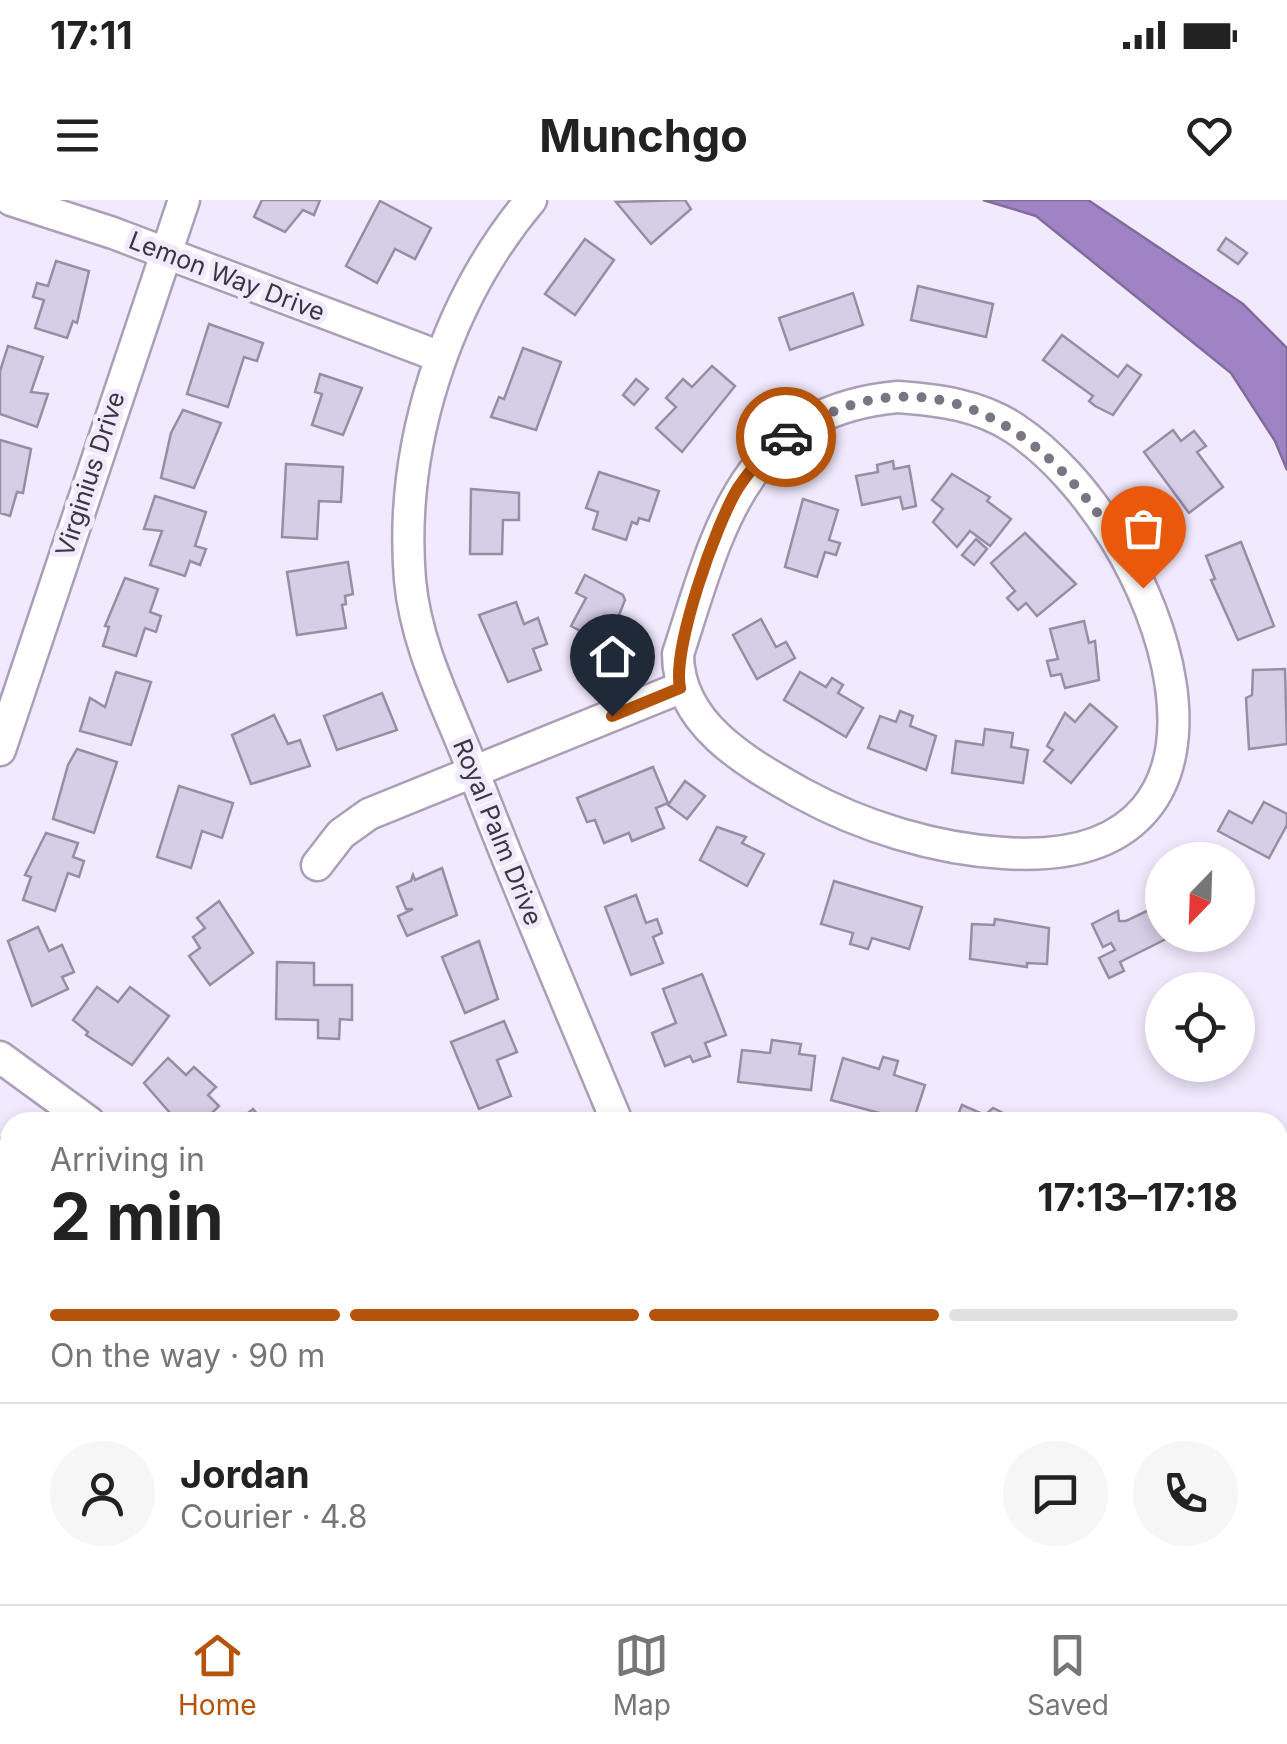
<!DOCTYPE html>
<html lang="en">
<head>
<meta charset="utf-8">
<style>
  body { margin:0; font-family:Inter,sans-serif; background:#f6f6f6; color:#222; height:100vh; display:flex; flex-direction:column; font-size:38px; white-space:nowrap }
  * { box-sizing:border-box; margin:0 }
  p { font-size:32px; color:#767676 }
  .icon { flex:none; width:55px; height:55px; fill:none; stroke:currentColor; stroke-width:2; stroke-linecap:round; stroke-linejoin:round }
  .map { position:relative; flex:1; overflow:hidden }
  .details { position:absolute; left:0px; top:912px; width:1288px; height:492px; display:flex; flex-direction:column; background:#fff; border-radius:30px 30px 0 0; box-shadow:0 5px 15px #0003 }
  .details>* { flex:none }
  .needle { width:65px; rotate:203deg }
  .controls { position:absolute; left:1145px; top:642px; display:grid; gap:20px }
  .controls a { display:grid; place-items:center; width:110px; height:110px; border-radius:50%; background:#fff; box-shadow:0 5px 15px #0003; font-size:50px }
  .pin { position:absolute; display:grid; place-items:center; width:85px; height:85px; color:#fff; margin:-102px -42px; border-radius:50% 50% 50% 0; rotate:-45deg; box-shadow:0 0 10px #0007 }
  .pin .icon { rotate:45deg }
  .courier { position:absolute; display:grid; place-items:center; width:100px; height:100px; margin:-50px; border:8px solid #b45309; border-radius:50%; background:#fff; color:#222; box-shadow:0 2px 12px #0007 }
  .overview em { font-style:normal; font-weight:700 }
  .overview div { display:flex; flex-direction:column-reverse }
  .overview { display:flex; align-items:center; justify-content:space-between; height:170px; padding:0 50px }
  h1 { font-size:65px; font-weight:700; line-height:75px }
  .bar { display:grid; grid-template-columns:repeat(4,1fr); gap:15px 10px; align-content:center; height:120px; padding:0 50px }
  .bar i { height:12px; border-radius:8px; background:#e0e0e0 }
  .bar .selected { background:#b45309 }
  .bar p { grid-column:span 4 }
  .line { display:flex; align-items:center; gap:25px; padding:0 50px; border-top:2px solid #e0e0e0 }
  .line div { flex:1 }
  .round { display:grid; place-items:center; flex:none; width:105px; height:105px; border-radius:52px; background:#f6f6f6 }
  .status { display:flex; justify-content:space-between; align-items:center; height:70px; padding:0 50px; background:#fff; direction:ltr }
  .status svg { height:28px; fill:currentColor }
  header { display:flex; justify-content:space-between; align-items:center; height:130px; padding:0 50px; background:#fff; font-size:45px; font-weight:700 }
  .tab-bar { display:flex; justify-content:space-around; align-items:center; height:140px; border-top:2px solid #e0e0e0; background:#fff; font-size:28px; color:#767676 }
  .tab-bar a { display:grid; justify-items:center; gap:5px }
  .tab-bar .selected { color:#b45309 }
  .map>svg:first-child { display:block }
</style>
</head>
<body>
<div class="status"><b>17:11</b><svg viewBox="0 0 49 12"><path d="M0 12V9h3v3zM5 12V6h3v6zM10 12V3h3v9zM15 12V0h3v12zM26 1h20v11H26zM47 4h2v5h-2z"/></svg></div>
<header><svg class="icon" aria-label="menu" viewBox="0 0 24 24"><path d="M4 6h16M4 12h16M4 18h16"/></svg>Munchgo<svg class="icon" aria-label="heart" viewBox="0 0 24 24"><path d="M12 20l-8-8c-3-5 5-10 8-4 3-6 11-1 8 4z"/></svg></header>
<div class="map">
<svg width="1287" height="1404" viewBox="0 0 1287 1404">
  <rect width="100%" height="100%" fill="#f1e9fd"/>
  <polygon fill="#9f83c5" stroke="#816c9d" stroke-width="2.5" points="983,0 1088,0 1243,104 1287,148 1287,270 1275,241 1231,173 1036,16"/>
  <g fill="#d6cde6" stroke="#978ea6" stroke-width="2.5">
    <polygon points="262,0 320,0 314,15 303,10 285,32 254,17"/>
    <polygon points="685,0 691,9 651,44 616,2"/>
    <polygon points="380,1 431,28 415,59 395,49 377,83 346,66"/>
    <polygon points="1226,38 1247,53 1238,64 1218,50"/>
    <polygon points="585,39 614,60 575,115 545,94"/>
    <polygon points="56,61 89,71 77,123 73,121 67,138 35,128 44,100 33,97 37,83 48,86"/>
    <polygon points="918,86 993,104 986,137 911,120"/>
    <polygon points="853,93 863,125 790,150 779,118"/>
    <polygon points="209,124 263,143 257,161 244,157 228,207 187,194"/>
    <polygon points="1062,135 1118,177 1127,165 1141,175 1113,215 1095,206 1089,201 1093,196 1043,160"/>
    <polygon points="8,146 43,157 31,192 48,194 37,227 0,214 0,171"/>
    <polygon points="523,148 561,162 536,230 491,217 499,197 504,199"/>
    <polygon points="712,166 735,186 682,252 656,228 676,207 666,198 683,179 692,187"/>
    <polygon points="320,174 362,188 343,235 312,225 322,194 315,192"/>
    <polygon points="636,179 648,189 634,205 623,195"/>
    <polygon points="183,210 221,223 194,288 161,278 171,233"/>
    <polygon points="1173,230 1181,241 1194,231 1206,246 1197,252 1223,287 1189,313 1144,252"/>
    <polygon points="0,240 31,249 23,293 17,292 10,316 0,313"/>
    <polygon points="893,261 894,269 909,266 916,306 903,309 900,297 862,305 856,276 878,272 877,265"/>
    <polygon points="286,264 343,267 341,302 319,301 317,339 282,337"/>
    <polygon points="599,272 659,291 649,321 639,318 637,324 632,322 626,340 593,329 598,312 586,308"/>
    <polygon points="952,274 990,297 987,301 1011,319 990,346 970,331 957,347 933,322 943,309 932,300"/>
    <polygon points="471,289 519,293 519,320 503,320 502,354 470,354"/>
    <polygon points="155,296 206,312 195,346 206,349 200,365 190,361 185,376 150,365 162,331 144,329"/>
    <polygon points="803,299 838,310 829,340 840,343 836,355 825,352 817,377 785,367"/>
    <polygon points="1025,333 1076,384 1037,416 1026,403 1018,410 1007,398 1015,391 991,363"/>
    <polygon points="976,339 987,349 974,365 962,355"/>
    <polygon points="1241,342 1274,426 1238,440 1211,380 1215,379 1206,356"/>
    <polygon points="348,362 353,394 345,396 346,404 342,405 346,428 297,435 287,372"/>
    <polygon points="585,375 623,395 625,400 607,445 571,426 586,398 576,393"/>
    <polygon points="125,378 158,389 150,412 161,416 156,432 145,428 136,456 103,446 109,427 105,426"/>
    <polygon points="516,402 524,424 538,418 547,444 533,449 541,470 508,482 479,415"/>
    <polygon points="761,419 776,447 786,442 795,458 757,479 733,435"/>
    <polygon points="1084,421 1089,443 1095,441 1099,480 1065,488 1061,474 1051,476 1047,461 1058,459 1050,429"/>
    <polygon points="1285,469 1287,544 1249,549 1246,498 1252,495 1253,470"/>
    <polygon points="116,472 151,482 131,545 80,531 90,498 105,507"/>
    <polygon points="800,472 826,487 832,478 843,485 838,493 863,508 846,537 784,500"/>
    <polygon points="382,493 397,530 337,550 324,516"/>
    <polygon points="1090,504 1117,527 1071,583 1044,561 1053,550 1047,546 1065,513 1075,522"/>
    <polygon points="900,511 913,516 910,526 936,536 926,570 868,548 880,516 896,522"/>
    <polygon points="274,515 288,544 300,540 310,566 251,584 232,535"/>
    <polygon points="985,529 1013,533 1011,547 1028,550 1023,583 952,573 956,541 983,545"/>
    <polygon points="77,549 117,562 94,633 53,619 68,565"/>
    <polygon points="653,567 668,603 656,608 664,628 632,641 629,633 604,643 595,620 587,622 577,598"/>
    <polygon points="685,581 705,596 687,619 668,605"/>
    <polygon points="179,586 233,603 222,638 202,631 191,668 157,657"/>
    <polygon points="1264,602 1287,614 1287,625 1269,658 1218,631 1229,611 1252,623"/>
    <polygon points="717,627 746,637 742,643 764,654 747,686 700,660"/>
    <polygon points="46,633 78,643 73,657 84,661 79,677 68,673 55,711 23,700 31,677 25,675"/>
    <polygon points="442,668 457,715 407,736 398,716 413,709 406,709 397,687 411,681 413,675 415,680"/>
    <polygon points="834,681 922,707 909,749 872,738 868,749 850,744 853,733 821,724"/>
    <polygon points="636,695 646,723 657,719 662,733 653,737 663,763 631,775 605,707"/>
    <polygon points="219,701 253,753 210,785 189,756 200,748 193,737 205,728 197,718"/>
    <polygon points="1151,709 1166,739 1120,762 1124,771 1109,778 1099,758 1115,750 1111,743 1103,747 1092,724 1118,711 1119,721 1126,721"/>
    <polygon points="995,719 1049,728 1047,764 1027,763 1027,767 970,759 972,724 994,725"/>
    <polygon points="38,727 49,751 62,745 74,772 62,777 68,789 32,806 8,741"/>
    <polygon points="479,741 498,799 465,813 442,757"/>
    <polygon points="277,762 314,763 314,785 352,785 352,820 340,819 339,839 318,838 318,820 276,819"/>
    <polygon points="702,774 726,835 705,843 710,856 693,862 690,856 665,866 652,833 676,823 663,789"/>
    <polygon points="97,787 118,802 130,787 169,816 132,865 86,835 88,832 73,820"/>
    <polygon points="504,821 517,852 497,860 511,896 479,909 451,842"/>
    <polygon points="772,840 801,844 799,854 815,856 811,890 738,882 742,850 770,853"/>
    <polygon points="883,857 898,861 894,875 925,885 913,922 831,900 843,858 879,869"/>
    <polygon points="168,858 186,875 194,867 216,887 208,895 219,906 203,922 185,922 180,918 177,921 144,883"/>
    <polygon points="962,905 985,915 993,908 1005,914 1004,922 955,922"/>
    <polygon points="253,909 264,922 237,922"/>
    <polygon points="0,938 10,945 10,968 3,978"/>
    <polygon points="0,1126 10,1135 10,1183 0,1174"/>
    <polygon points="1278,1247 1287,1262 1287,1302 1278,1308"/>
    <polygon points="166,1395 188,1395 173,1404"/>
    <polygon points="293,1395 337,1395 323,1404 313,1404 308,1396 298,1401"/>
    <polygon points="507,1395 529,1395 517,1404"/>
    <polygon points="879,1395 920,1395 929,1404 878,1404 883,1402"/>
    <polygon points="1129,1395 1136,1395 1144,1404 1119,1404"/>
  </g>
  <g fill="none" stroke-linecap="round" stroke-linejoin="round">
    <g stroke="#a99fb7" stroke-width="35">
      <g id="minor">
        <polyline points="11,0 113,33 441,157"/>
        <path d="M531 0C445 102 399 247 410 380 416 448 450 510 474 573 519 691 569 806 617 922"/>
        <path d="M898 197C939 200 979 205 1014 228 1162 325 1287 672 1004 653 935 649 861 626 801 593 746 562 678 524 678 454 719 328 743 211 898 197Z"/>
        <polyline points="0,550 184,0"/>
        <polyline points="317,665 341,634 369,614 680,488"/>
        <polyline points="0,857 89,922"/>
        <polyline points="0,1274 10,1286"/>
        <polyline points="82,1395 88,1404"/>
        <polyline points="426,1395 431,1404"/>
        <polyline points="810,1395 814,1404"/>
        <polyline points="1266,1395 1275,1404"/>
      </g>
    </g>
    <use href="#minor" stroke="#fff" stroke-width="30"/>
  </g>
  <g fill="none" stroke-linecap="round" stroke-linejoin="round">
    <path stroke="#7b7583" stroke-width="10" stroke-dasharray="0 18" d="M786 237C941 133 1073 247 1143 388"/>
    <path stroke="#b45309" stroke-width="12" d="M612 516 680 488C672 448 716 324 738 288 751 269 766 250 786 237"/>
  </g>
  <g text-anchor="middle" stroke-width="10" stroke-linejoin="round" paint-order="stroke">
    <g font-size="25" fill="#3b3741" stroke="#f1e9fd">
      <text transform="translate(227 76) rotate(21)" y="9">Lemon Way Drive</text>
      <text transform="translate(90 274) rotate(-72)" y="9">Virginius Drive</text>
      <text transform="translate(498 632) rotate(68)" y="9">Royal Palm Drive</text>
    </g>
  </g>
</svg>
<div class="controls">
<a><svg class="needle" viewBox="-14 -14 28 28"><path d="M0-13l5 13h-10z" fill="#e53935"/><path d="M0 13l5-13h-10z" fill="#767676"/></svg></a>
<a><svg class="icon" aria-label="locate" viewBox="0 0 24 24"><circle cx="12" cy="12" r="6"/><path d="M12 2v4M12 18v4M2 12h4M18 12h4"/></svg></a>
</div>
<div class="pin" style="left:1143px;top:388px;background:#ea580c"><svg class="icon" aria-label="bag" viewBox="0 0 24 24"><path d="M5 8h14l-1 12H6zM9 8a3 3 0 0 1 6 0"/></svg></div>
<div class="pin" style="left:612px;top:516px;background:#1f2937"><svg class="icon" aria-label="home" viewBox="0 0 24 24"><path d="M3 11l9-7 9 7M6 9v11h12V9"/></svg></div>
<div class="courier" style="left:786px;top:237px"><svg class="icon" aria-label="car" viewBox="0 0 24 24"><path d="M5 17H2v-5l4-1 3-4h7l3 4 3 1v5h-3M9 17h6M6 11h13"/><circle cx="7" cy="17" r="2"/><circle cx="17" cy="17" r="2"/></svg></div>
<section class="details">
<div class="overview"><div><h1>2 min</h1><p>Arriving in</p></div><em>17:13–17:18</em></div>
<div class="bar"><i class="selected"></i><i class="selected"></i><i class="selected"></i><i></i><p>On the way · 90 m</p></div>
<div class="line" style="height:180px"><a class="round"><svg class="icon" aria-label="person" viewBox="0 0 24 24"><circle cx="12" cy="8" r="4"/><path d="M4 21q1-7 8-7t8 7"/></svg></a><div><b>Jordan</b><p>Courier · 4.8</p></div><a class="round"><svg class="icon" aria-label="chat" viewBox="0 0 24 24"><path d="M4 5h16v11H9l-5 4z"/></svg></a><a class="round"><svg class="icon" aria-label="phone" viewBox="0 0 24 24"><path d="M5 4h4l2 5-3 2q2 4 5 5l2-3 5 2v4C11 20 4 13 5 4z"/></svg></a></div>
</section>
</div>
<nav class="tab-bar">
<a class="selected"><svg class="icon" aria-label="home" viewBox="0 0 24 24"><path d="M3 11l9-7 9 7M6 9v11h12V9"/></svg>Home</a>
<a><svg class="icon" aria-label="map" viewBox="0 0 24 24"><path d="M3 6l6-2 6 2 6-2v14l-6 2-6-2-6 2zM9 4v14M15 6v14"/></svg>Map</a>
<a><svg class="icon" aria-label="saved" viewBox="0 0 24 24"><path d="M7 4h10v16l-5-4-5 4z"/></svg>Saved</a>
</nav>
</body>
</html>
